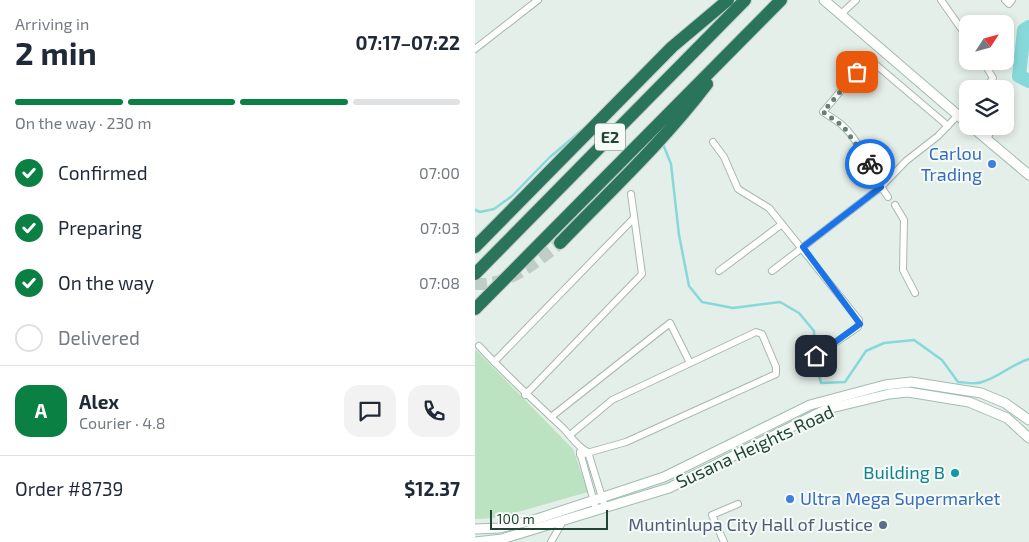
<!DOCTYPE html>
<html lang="en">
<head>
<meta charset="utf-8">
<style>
  body { margin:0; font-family:"Exo 2",sans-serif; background:#f2f2f3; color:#1f2937; height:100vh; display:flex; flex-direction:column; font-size:19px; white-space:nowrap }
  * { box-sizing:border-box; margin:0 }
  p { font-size:16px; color:#747a83 }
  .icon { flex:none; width:28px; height:28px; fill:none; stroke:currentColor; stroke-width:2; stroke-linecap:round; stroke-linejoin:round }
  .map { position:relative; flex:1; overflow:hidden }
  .sheet { display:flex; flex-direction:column; background:#fff; width:475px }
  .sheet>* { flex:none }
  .needle { width:32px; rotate:54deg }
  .fabs { position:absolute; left:484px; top:15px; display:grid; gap:10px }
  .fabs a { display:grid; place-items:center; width:55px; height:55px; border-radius:10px; background:#fff; box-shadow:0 2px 8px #0003; font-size:25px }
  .scale { position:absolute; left:15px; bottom:12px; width:118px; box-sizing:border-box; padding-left:5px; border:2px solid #214436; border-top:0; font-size:14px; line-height:18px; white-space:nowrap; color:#214436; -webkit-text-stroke:4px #f6fbf8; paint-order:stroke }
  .pin { position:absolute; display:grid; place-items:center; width:42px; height:42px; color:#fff; margin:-21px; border-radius:10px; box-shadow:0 2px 8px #0006 }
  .courier { position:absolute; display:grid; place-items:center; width:50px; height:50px; margin:-25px; border:4px solid #1a73e8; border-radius:50%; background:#fff; color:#222; box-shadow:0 1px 6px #0007 }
  .head em { font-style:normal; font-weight:700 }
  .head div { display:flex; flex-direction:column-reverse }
  .head { display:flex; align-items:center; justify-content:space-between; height:85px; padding:0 15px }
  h1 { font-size:32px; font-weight:700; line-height:38px }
  .bar { display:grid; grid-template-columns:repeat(4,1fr); gap:8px 5px; align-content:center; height:60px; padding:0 15px }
  .bar i { height:6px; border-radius:4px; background:#e0e1e3 }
  .bar .current { background:#0b8043 }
  .bar p { grid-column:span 4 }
  .line { display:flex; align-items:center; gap:12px; padding:0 15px; border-top:1px solid #e0e1e3 }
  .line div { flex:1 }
  .round { display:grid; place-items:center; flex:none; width:52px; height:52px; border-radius:15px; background:#f2f2f3 }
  ol { padding:0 15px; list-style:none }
  li { display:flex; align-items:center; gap:15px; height:55px }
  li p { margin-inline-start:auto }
  li .icon { padding:5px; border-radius:50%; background:#0b8043; color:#fff; stroke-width:4 }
  li:last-child { color:#747a83 }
  li i { width:28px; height:28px; border:2px solid #e0e1e3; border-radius:50% }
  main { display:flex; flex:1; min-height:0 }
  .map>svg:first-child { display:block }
</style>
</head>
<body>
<main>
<section class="sheet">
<div class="head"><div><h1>2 min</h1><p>Arriving in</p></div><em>07:17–07:22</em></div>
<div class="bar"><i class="current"></i><i class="current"></i><i class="current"></i><i></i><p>On the way · 230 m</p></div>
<ol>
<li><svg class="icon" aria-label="check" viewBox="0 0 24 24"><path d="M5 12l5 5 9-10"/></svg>Confirmed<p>07:00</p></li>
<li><svg class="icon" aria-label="check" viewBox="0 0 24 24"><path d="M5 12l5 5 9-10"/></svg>Preparing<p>07:03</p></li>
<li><svg class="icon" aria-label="check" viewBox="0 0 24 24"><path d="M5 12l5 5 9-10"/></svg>On the way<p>07:08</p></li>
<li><i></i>Delivered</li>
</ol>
<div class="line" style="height:90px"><b class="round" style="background:#0b8043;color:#fff">A</b><div><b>Alex</b><p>Courier · 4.8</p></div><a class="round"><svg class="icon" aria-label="chat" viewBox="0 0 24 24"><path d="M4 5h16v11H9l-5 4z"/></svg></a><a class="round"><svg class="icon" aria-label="phone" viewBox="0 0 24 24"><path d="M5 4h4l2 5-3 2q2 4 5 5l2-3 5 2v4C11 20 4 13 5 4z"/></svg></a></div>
<div class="line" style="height:65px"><div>Order #8739</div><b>$12.37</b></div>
</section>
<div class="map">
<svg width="554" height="542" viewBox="0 0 554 542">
  <rect width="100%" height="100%" fill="#e5efe9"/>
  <polygon fill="#bbe3c1" points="0,349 98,449 113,492 22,518 0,519"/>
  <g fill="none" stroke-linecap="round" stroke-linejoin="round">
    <g stroke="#87d8da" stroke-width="2.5">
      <path d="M188 144 196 164 204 235 214 286 227 302 258 308 305 302 324 313 339 331 340 360 346 383 370 382 391 351 409 343 439 340 467 360 483 382C490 382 500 385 507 382 524 377 537 364 554 359"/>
      <polyline points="0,210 5,212 19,209 37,196 75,157 107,130"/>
    </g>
    <polyline stroke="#87d8da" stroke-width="14" points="554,27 549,30 544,76 554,81"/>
    <path stroke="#becdc5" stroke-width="12" stroke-dasharray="12 6" stroke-linecap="butt" d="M0 284C33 286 61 263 85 243"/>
    <g stroke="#a6b8b0" stroke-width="8">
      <g id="street">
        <polyline points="466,0 492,37"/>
        <polyline points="530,0 534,4 537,0"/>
        <polyline points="365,15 381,0"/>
        <polyline points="0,49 63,0"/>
        <polyline points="508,61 518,78 510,89"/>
        <polyline points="512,139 515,133 512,126"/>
        <polyline points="238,142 249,157 263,189 294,208 384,320 383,327 341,356"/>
        <path d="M413 197C397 175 387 143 367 125 361 120 354 116 348 112L393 58 473 126"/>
        <polyline points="420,205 429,220 428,270 440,293"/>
        <polyline points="244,271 307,224"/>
        <polyline points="297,271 406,187 431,161 463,136 483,115"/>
        <path d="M4 346C31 375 59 401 88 428 96 436 102 447 113 452L130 507"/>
        <polyline points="19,362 159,218"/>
        <polyline points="50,395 167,274 156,194"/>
        <polyline points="76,417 195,323 215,363"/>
        <polyline points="95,435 137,400 281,332 287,334 301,367 301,374 151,442 105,455"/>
        <polyline points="105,452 121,509"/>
        <polyline points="76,542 88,521"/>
        <polyline points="249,542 237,515 263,504"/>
      </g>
    </g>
    <g stroke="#a1bdb0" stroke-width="11">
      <g id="secondary">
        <polyline points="349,0 492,123"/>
        <polyline points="496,126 554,175"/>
        <polyline points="0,529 24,528 62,519 189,477 335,405 410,385 436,382 506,393 530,403 554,420"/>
        <polyline points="0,542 27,539 194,488 352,409 414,394 433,392 494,402 532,418 554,438"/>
      </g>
    </g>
    <g stroke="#c1cbc7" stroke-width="14">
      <g id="highway">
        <path d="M85 243C135 191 189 141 232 84"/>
        <polyline points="0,247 197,47 253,0"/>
        <polyline points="0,274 270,0"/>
        <polyline points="0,309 306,0"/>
      </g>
    </g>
    <use href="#street" stroke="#fff" stroke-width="6"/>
    <use href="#secondary" stroke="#fff" stroke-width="9"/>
    <use href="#highway" stroke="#29745b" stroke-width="12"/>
  </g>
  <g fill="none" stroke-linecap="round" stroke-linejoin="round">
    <polyline stroke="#668075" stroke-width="5" stroke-dasharray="0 9" points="382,72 348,112 368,126 395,164"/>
    <polyline stroke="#1a73e8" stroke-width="6" points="341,356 385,324 328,247 406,187 400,179 395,164"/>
  </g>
  <g fill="#3f7fe0" stroke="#f6fbf8" stroke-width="2">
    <circle cx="517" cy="164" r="5"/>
    <circle cx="315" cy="499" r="5"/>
  </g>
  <circle fill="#0f9aa8" stroke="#f6fbf8" stroke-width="2" cx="480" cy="473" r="5"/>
  <circle fill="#5c6f8a" stroke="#f6fbf8" stroke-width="2" cx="408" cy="525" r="5"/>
  <g text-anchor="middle" stroke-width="4" stroke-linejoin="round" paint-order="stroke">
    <rect fill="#f6fbf8" stroke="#617b70" stroke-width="1" x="120" y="123.5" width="30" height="27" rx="4"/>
    <g font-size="16" font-weight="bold" fill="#214436">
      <text x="135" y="143">E2</text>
    </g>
    <g font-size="18" fill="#366cbe" stroke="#f6fbf8" text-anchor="end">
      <text x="507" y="160">Carlou<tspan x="507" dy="21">Trading</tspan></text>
      <text x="325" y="505" text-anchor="start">Ultra Mega Supermarket</text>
    </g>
    <g font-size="18" fill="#214436" stroke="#f6fbf8">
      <text transform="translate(280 447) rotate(-25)" y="6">Susana Heights Road</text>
    </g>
    <g font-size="18" fill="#0d838f" stroke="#f6fbf8" text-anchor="end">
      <text x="470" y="479">Building B</text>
    </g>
    <g font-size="18" fill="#4e5e75" stroke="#f6fbf8" text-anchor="end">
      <text x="398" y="531">Muntinlupa City Hall of Justice</text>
    </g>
  </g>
</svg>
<div class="fabs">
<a><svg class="needle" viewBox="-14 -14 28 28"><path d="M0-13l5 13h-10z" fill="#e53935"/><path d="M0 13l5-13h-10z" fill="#747a83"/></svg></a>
<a><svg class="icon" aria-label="layers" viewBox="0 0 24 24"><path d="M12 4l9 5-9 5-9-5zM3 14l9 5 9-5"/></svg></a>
</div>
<div class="scale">100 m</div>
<div class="pin" style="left:382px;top:72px;background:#ea580c"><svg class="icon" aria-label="bag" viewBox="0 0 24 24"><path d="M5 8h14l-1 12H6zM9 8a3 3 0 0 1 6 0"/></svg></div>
<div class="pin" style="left:341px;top:356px;background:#1f2937"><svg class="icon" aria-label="home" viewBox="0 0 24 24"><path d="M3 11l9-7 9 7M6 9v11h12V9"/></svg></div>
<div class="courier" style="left:395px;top:164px"><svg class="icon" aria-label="bike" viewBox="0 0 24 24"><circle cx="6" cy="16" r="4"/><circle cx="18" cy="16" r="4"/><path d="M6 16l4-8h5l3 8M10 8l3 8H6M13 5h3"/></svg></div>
</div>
</main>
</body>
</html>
